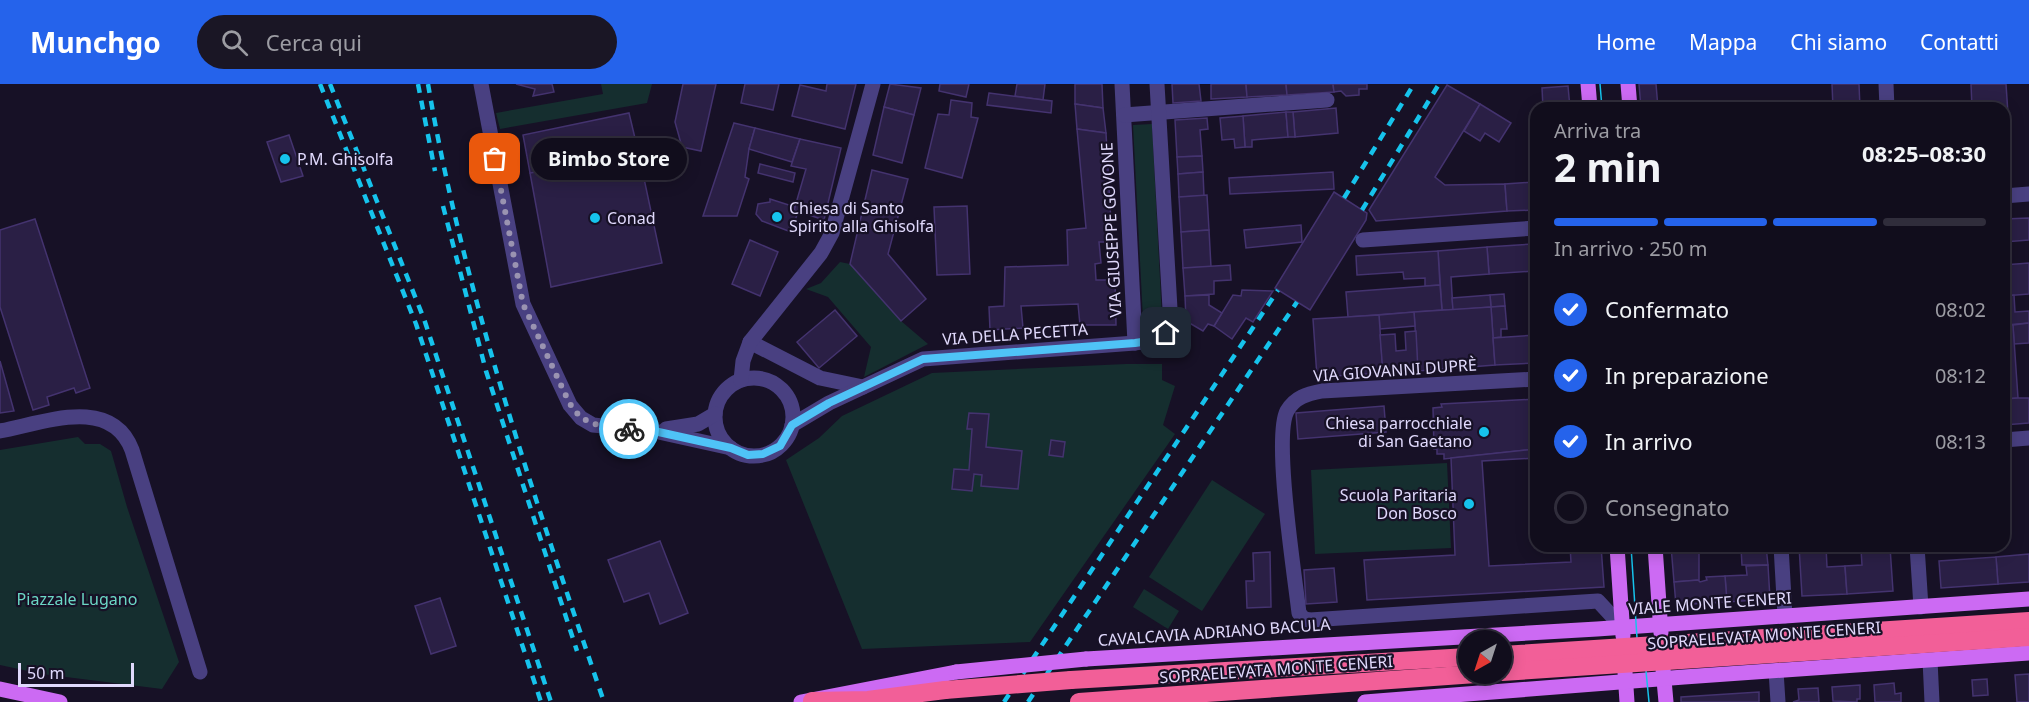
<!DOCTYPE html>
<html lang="it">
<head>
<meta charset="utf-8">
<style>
  body { margin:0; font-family:"Noto Sans",sans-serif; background:#1a1625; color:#f1f3f6; height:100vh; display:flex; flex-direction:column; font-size:22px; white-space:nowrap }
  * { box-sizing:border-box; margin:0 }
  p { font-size:20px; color:#9c9ca3 }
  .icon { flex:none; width:33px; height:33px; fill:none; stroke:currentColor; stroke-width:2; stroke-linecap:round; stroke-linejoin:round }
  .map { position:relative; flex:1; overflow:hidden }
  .side { position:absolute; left:1530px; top:18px; width:480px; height:450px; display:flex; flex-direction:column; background:#110d1c; border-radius:18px; box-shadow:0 3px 15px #0003,0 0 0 2px #302d3b }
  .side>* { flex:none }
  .needle { width:39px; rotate:219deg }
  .controls { position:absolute; left:1458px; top:546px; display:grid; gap:12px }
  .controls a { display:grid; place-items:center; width:54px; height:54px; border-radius:50%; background:#110d1c; box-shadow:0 3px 15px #0003,0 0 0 2px #302d3b; font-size:30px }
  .scale { position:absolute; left:18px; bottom:15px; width:116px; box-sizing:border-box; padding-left:6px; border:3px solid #e0d9fc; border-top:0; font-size:16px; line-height:21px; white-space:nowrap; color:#e0d9fc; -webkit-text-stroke:4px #171126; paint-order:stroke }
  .pin { position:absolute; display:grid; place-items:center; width:51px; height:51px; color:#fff; margin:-26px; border-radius:12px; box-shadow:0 3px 9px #0006 }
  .courier { position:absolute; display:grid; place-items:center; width:60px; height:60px; margin:-30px; border:4px solid #4fc3f7; border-radius:50%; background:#fff; color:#222; box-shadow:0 2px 8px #0007 }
  .bubble { position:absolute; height:42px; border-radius:21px; background:#110d1c; box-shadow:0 3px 15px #0003,0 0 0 2px #302d3b; font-size:20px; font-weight:700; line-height:42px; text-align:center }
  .headline em { font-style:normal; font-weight:700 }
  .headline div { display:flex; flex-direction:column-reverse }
  .headline { display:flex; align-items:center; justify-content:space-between; height:102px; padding:0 24px }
  h1 { font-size:39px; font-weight:700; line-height:45px }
  .bar { display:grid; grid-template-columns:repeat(4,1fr); gap:9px 6px; align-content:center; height:72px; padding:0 24px }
  .bar i { height:8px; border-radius:4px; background:#302d3b }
  .bar .on { background:#2563eb }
  .bar p { grid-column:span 4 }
  ol { padding:0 24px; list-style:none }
  li { display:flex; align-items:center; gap:18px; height:66px }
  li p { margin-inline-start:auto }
  li .icon { padding:6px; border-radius:50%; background:#2563eb; color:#fff; stroke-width:4 }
  li:last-child { color:#9c9ca3 }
  li i { width:33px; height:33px; border:3px solid #302d3b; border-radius:50% }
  header { display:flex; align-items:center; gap:36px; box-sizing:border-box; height:84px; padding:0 30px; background:#2563eb; color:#fff }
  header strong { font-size:28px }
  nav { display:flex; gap:33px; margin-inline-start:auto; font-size:21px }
  .search { width:420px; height:54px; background:#1a1625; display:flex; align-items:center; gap:15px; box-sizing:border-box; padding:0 21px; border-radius:33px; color:#9c9ca3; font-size:22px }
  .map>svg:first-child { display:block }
</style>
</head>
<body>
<header>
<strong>Munchgo</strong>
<div class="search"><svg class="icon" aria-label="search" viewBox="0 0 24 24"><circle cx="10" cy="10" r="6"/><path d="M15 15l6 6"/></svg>Cerca qui</div>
<nav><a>Home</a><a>Mappa</a><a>Chi siamo</a><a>Contatti</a></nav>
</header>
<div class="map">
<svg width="2029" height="618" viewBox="0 0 2029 618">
  <rect width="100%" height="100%" fill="#171126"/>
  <g fill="#152e2f" fill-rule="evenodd">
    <polygon points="601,0 652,0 647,19 500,45 496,29 603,10"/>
    <polygon points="1152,40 1162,234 1143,235 1133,41"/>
    <polygon points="840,178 850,180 901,237 928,260 864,293 871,263 828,213 806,205 821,199"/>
    <path d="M1126 280H1162V296L1175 302 1163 341 1175 350 1030 558 862 565 786 376 819 354 842 332 932 289ZM969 329 988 330 986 363 1022 367 1018 405 981 402 982 391 974 390 972 407 952 405 954 385 969 386 972 345H967Z"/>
    <polygon points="78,353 85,360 100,360 111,367 127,423 179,578 162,605 42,590 0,581 0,366"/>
    <polygon points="1447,379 1451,464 1315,470 1311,386"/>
    <polygon points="1212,396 1265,430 1202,527 1149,493"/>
    <polygon points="1144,505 1179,527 1168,545 1133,523"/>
  </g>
  <g fill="#2a1f45" stroke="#44336f" stroke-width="1.5">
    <polygon points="516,0 552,0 554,8 533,12 535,5"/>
    <polygon points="683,0 716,0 701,67 682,63 675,38"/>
    <polygon points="745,0 779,0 773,26 741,19"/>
    <polygon points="827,0 856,0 845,45 792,32 800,1 826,7"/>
    <polygon points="890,0 921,4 914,31 884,23"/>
    <polygon points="940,0 969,0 966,13 939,7"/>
    <polygon points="1017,0 1045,0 1043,16 1015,12"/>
    <polygon points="1075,0 1102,0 1103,24 1075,20"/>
    <polygon points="1172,0 1199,0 1201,17 1173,19"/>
    <polygon points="1211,0 1246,0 1247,13 1211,15"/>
    <polygon points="1246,0 1286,0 1287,11 1247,13"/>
    <polygon points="1286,0 1333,0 1334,8 1287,11"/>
    <polygon points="1333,0 1367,0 1367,5 1359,5 1359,11 1346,12 1341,7 1334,8"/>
    <polygon points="1639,0 1656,0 1658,24 1641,24"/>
    <polygon points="1832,0 1859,0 1860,24 1833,24"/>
    <polygon points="1971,0 2006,0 2008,30 2004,30 2004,24 1972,24"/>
    <polygon points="1447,1 1480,20 1435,93 1445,101 1505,100 1507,127 1376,137 1369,126"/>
    <polygon points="1568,2 1570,24 1543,24 1542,4"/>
    <polygon points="989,9 1052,17 1051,29 987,21"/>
    <polygon points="951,16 972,19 971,33 978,34 962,94 925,84 938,30 949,31"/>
    <polygon points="1792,18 1792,24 1697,24"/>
    <polygon points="1075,20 1103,24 1106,49 1077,45"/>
    <polygon points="1480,20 1511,39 1499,58 1485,49 1480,57 1464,47"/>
    <polygon points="884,23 914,31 902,79 873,71"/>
    <polygon points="1336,24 1338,49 1295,53 1293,28"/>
    <polygon points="1286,28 1288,53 1252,56 1252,63 1245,63 1243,32"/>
    <polygon points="1286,28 1293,28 1295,53 1288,53"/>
    <polygon points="629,29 639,71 530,89 523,51"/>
    <polygon points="1243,32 1245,63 1235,64 1234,55 1222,56 1220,34"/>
    <polygon points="1207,34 1208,45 1200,46 1202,72 1177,73 1175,36"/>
    <polygon points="734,39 755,44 749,65 745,93 749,95 737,132 703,132"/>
    <polygon points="755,44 800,55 792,78 749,65"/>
    <polygon points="1077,45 1106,49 1112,158 1099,158 1101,179 1095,180 1096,196 1115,196 1116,241 1080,241 1078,220 1021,222 1023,244 990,246 989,223 1004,222 1005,183 1068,181 1067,146 1086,144"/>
    <polygon points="289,51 303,92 281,98 267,58"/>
    <polygon points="800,55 841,64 824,136 794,126 806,85 791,82"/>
    <polygon points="639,71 662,179 551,203 530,89"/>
    <polygon points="1202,72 1203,88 1178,90 1177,73"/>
    <polygon points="760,80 795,89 793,98 758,89"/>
    <polygon points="872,86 908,95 888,170 926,215 901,237 850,180"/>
    <polygon points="1203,88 1204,112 1179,113 1178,90"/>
    <polygon points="1333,88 1334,105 1230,110 1229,94"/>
    <polygon points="1533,98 1535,126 1507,127 1505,100"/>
    <polygon points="1334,108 1367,129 1366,136 1310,226 1275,204"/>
    <polygon points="1207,111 1209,146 1181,148 1179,113"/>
    <polygon points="770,115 795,123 794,126 798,128 791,148 762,137 756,130 758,120 770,118"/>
    <polygon points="967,122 970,190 937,191 934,123"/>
    <polygon points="2029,134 2029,156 2004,158 2004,135"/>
    <polygon points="35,135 90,304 76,309 74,304 47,313 49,321 33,326 0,223 0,146"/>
    <polygon points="1301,141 1302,158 1246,164 1244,146"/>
    <polygon points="1209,146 1211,183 1183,184 1181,148"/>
    <polygon points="750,156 778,168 760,212 732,200"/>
    <polygon points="1533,160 1535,187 1489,190 1487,163"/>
    <polygon points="1487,163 1489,190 1451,193 1453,226 1442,226 1438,167"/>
    <polygon points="1438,167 1440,201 1425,202 1425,194 1404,195 1403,188 1357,191 1356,172"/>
    <polygon points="2029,179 2029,210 2004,212 2004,181"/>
    <polygon points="1230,181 1231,196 1214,197 1214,210 1185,212 1183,184"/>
    <polygon points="1440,201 1442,226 1348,233 1346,208"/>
    <polygon points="1242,206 1273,207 1253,238 1246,234 1232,255 1214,242 1233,211 1241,212"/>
    <polygon points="1504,210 1505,222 1491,223 1490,211"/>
    <polygon points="1209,211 1209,221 1222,229 1214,242 1208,240 1203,247 1186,237 1185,212"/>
    <polygon points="1490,211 1491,223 1453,226 1452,214"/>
    <polygon points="2014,211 2015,228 2029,227 2029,239 2006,241 2004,212"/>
    <polygon points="1505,222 1507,245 1501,245 1501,253 1493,254 1491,223"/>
    <polygon points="1491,223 1495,281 1418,287 1414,228"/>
    <polygon points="835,226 857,252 819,284 797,258"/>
    <polygon points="1414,228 1415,242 1380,245 1379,231"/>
    <polygon points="1379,231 1383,289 1317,293 1313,235"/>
    <polygon points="2029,239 2029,259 2014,260 2013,241"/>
    <polygon points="2004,241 2013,241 2018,314 2004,315"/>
    <polygon points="1416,247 1418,287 1383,289 1380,251 1395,250 1396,267 1406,266 1405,248"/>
    <polygon points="1536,251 1536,279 1495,281 1493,254"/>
    <polygon points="0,277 14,327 0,329"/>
    <polygon points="2018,314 2029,314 2029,339 2004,341 2004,315"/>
    <polygon points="1536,315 1536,365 1444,375 1444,370 1437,370 1437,365 1434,365 1433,324 1442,323 1441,320"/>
    <polygon points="1384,322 1386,348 1298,355 1296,329"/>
    <polygon points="969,329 989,330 986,363 1022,367 1018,405 981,402 982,391 974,390 972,407 952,405 954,385 969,386 972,345 967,345"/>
    <polygon points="1051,356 1065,358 1063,373 1049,371"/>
    <polygon points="1536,365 1536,374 1482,377 1489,482 1571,478 1570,462 1601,462 1604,503 1367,516 1364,476 1455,471 1451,374"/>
    <polygon points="2004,387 2008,387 2010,421 2004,421"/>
    <polygon points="660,457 688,529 660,540 649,509 624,518 608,476"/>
    <polygon points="1671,462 1699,462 1699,496 1674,498"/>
    <polygon points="1766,462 1768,481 1742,481 1741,464"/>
    <polygon points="1799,462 1826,462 1827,483 1845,482 1847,510 1802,512"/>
    <polygon points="1890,463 1893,507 1847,510 1845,482 1862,481 1861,465"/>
    <polygon points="1270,468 1271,523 1247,524 1246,497 1254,497 1253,469"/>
    <polygon points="2029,470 2029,498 1998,500 1996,473"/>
    <polygon points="1996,473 1998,500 1941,504 1939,477"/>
    <polygon points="1768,481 1770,515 1727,518 1725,492 1747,491 1746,482"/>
    <polygon points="1334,484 1337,518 1306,520 1304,486"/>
    <polygon points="1725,492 1727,518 1676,521 1674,498 1698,496 1700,498 1707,496 1706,493"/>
    <polygon points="440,514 456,562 431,570 415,522"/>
    <polygon points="2029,590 2029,618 2017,618 2015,591"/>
    <polygon points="1987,595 1988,611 1973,612 1972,596"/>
    <polygon points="1894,599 1895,610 1901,609 1901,618 1875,618 1874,601"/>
    <polygon points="1860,601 1860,615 1857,615 1857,618 1833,617 1832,603"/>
    <polygon points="1818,604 1819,618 1793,618 1799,616 1798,605"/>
    <polygon points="1759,608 1759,618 1681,618 1681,613"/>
  </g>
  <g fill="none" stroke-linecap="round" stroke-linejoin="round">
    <g stroke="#494081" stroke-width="15">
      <polyline points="481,0 523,220 570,321 581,334 593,341 654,347 731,364"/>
      <polyline points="1122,0 1135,259"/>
      <polyline points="1886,0 1887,24"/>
      <polyline points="1124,31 1327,16"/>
      <polyline points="2004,112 2029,110"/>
      <polyline points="1363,156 1536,144"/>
      <polyline points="750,258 820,294 863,303"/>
      <circle cx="754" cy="333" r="39"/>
      <path d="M1536 295 1322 307C1307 310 1295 313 1287 327 1273 354 1295 493 1299 529L1304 535 1310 536 1598 517 1622 543"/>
      <polyline points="741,296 743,277 750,258 821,169 832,149 873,0"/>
      <path d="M792 341 829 319 923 275 1135 259C1151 257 1162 256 1171 242L1157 0"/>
      <polyline points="666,345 698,340 715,330"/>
      <path d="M0 347C43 339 111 311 132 366L200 588"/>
      <polyline points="2004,356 2029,354"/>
      <polyline points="1781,462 1785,532"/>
      <polyline points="1917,462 1921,523"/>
      <polyline points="1930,576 1932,618"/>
      <polyline points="1776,587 1778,618"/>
    </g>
    <g stroke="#cc6af3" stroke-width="15">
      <polyline points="1588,0 1590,24"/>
      <polyline points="1628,0 1630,24"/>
      <polyline points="1617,462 1623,552"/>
      <polyline points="1655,462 1661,549"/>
      <polyline points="1086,575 1597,545 2029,515"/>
      <polyline points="1663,585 1666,618"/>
      <polyline points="1625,588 1627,618"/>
      <polyline points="0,605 60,618"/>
      <polyline points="801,618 956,588"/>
      <polyline points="1365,618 1684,593 2029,569"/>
    </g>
    <g stroke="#f25f98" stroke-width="18">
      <polyline points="1071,596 1468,573"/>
      <polyline points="812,617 868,616 945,606"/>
      <polyline points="1079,618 1476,590"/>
    </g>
    <g stroke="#16c3ec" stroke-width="1.5">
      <polyline points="1600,0 1602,24"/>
      <polyline points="1631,462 1637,554"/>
      <polyline points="1646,587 1649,618"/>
    </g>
    <g stroke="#16c3ec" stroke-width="4.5" stroke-dasharray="9 8" stroke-linecap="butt">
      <polyline points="320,0 416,240 541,618"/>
      <polyline points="330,0 424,235 551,618"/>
      <polyline points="418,0 435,87"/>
      <path d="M428 0C464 211 535 415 604 618"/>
      <polyline points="1344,114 1414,0"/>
      <polyline points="443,122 486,287 577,567"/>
      <polyline points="1362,126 1439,0"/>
      <polyline points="1004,618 1278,206"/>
      <polyline points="1028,618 1297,218"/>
    </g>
    <polyline stroke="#cc6af3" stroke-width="15" points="956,588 1086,575"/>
    <g stroke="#f25f98" stroke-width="18">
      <polyline points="1502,571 2029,537"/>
      <polyline points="1502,588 2029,553"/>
      <polyline points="945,606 1071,596"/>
    </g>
  </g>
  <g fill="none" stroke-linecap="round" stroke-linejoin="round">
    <path stroke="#9a93b1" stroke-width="6" stroke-dasharray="0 10.8" d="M495 75 523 220 568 316C581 342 602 343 629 345"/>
    <polyline stroke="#4fc3f7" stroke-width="8" points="629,345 654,347 731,364 748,371 763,370 780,362 792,341 829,319 923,275 1135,259 1155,256 1166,249"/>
  </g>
  <g fill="#16c3ec" stroke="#171126" stroke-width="2">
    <circle cx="285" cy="75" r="6"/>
    <circle cx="777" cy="133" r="6"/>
    <circle cx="595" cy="134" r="6"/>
    <circle cx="1484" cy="348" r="6"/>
    <circle cx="1469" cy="420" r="6"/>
  </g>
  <g text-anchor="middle" stroke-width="4.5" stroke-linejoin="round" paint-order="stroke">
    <g font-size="16" fill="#e0d9fc" stroke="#171126" text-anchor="start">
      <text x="297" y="81">P.M. Ghisolfa</text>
      <text x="789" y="130">Chiesa di Santo<tspan x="789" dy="18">Spirito alla Ghisolfa</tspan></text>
      <text x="607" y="140">Conad</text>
      <text x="1472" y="345" text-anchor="end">Chiesa parrocchiale<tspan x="1472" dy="18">di San Gaetano</tspan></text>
      <text x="1457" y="417" text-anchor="end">Scuola Paritaria<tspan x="1457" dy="18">Don Bosco</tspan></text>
    </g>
    <g font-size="16" fill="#e0d9fc" stroke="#171126">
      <text transform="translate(1111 146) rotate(-93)" y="6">VIA GIUSEPPE GOVONE</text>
      <text transform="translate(1015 250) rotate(-4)" y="6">VIA DELLA PECETTA</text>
      <text transform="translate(1395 286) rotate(-4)" y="6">VIA GIOVANNI DUPRÈ</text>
      <text transform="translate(1710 519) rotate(-4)" y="6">VIALE MONTE CENERI</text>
      <text transform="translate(1214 548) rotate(-4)" y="6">CAVALCAVIA ADRIANO BACULA</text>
      <text transform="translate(1764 551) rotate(-4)" y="6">SOPRAELEVATA MONTE CENERI</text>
      <text transform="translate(1276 585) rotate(-4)" y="6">SOPRAELEVATA MONTE CENERI</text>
    </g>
    <g font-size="16" fill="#6bd7c5" stroke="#171126">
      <text x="77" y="521">Piazzale Lugano</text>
    </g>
  </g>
</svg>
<div class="controls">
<a><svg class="needle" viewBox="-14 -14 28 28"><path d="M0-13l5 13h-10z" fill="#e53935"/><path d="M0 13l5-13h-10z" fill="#9c9ca3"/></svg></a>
</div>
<div class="scale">50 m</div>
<div class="pin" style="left:495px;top:75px;background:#ea580c"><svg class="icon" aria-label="bag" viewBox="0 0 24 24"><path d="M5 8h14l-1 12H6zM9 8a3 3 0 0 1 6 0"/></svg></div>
<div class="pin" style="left:1166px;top:249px;background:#1f2937"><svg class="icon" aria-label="home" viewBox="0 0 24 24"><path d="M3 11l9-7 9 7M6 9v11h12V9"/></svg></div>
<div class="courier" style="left:629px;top:345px"><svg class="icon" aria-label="bike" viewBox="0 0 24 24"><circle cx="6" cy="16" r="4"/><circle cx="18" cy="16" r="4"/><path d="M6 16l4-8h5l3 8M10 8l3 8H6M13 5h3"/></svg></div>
<div class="bubble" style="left:531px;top:54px;width:156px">Bimbo Store</div>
<section class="side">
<div class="headline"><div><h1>2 min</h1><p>Arriva tra</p></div><em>08:25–08:30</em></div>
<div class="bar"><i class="on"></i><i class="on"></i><i class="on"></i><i></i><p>In arrivo · 250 m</p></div>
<ol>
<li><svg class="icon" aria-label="check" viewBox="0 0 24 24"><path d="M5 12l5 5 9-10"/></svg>Confermato<p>08:02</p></li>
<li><svg class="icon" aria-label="check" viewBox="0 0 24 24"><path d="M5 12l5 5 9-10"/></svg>In preparazione<p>08:12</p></li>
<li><svg class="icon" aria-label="check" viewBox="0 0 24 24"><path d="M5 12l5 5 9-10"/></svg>In arrivo<p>08:13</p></li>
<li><i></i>Consegnato</li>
</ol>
</section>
</div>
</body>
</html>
